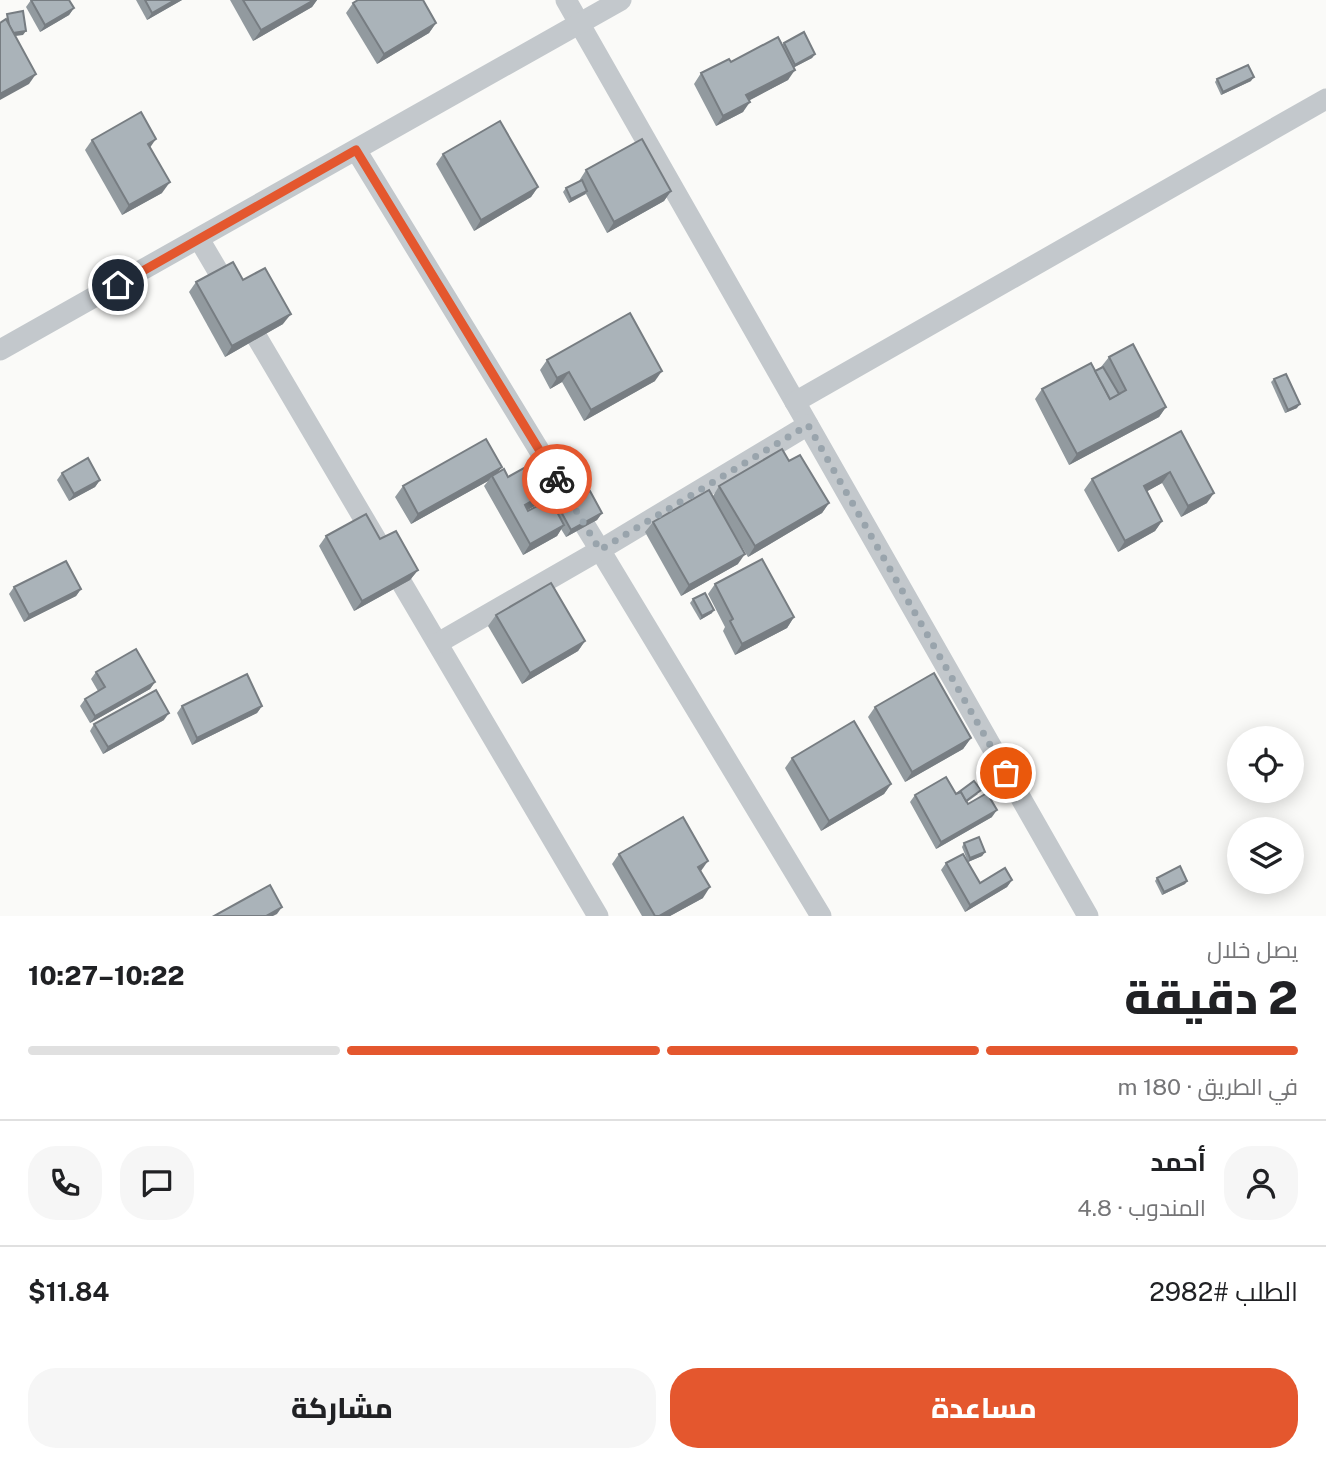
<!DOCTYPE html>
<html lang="ar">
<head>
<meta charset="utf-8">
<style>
  body { margin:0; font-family:"Public Sans",Cairo,sans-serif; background:#f6f6f6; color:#202124; direction:rtl; height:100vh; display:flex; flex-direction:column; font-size:26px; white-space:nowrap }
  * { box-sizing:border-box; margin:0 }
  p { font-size:23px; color:#757577 }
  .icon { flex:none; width:38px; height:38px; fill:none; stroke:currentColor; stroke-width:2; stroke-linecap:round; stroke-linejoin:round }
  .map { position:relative; height:916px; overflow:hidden; direction:ltr }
  .panel { display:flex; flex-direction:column; background:#fff; flex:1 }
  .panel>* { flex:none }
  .fabs { position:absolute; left:1227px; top:726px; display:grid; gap:14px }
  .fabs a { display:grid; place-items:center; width:77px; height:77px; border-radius:50%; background:#fff; box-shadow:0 4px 18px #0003; font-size:35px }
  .pin { position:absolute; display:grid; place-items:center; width:60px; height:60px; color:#fff; margin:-30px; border:4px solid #fff; border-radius:50%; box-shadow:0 2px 7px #0007 }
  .courier { position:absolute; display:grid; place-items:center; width:70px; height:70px; margin:-35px; border:5px solid #e4572e; border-radius:50%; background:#fff; color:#222; box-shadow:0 2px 9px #0007 }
  .headline em { font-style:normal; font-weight:800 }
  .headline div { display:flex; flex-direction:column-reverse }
  .headline { display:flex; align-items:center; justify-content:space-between; height:119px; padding:0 28px }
  h1 { font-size:46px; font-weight:800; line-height:52px }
  .bar { display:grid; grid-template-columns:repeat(4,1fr); gap:10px 7px; align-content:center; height:84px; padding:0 28px }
  .bar i { height:9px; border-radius:5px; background:#e0e0e0 }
  .bar .selected { background:#e4572e }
  .bar p { grid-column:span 4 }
  .line { display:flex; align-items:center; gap:18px; padding:0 28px; border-top:2px solid #e0e0e0 }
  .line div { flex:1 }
  .round { display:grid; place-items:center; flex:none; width:74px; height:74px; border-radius:28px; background:#f6f6f6 }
  .action { display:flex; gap:14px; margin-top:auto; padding:14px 28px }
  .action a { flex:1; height:80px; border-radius:28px; background:#e4572e; color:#fff; font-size:28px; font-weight:800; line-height:80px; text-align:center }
  .action a+a { background:#f6f6f6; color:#202124 }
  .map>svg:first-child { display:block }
</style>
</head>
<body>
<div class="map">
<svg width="1326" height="916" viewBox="0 0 1326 916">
  <rect width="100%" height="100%" fill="#fafaf8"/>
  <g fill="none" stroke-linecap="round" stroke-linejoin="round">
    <g stroke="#c3c8cc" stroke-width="21">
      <polyline points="566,0 1088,916"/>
      <polyline points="356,150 600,550 821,916"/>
      <polyline points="199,239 598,916"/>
      <polyline points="0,350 621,0"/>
      <polyline points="795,402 1326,99"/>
      <polyline points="438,643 600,550 808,425"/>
    </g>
  </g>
  <g fill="#929a9f">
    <polygon points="31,0 74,8 69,15 40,32 26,7"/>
    <polygon points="136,0 182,0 147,20"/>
    <polygon points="230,0 317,0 312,7 253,41"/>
    <polygon points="353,3 436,23 429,33 377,64 346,13"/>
    <polygon points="784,43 815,54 812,58 794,67 788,80 749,100 743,112 716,126 694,84 701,73 782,45"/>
    <polygon points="1217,79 1251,81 1221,95 1215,82"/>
    <polygon points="92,140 150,148 162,193 122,215 85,150"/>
    <polygon points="443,154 538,187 531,197 474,231 436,164"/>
    <polygon points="586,170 671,191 664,201 607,233 586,194 569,203 563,192 566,188 579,181"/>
    <polygon points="243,280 283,324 225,357 189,292 196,282"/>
    <polygon points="1109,357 1166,407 1159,417 1069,465 1035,399 1042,389 1095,371 1101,367"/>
    <polygon points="547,360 655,381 584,421 562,382 550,389 540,370"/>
    <polygon points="1274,379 1297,408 1285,413 1271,382"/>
    <polygon points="1181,431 1207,503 1181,517 1162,483 1147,491 1162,521 1155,531 1118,552 1084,490 1092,479"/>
    <polygon points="789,461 829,503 822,513 748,557 734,534 738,564 681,596 645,532 653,522 713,496 719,486"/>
    <polygon points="502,467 498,472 508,477 565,482 558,493 527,510 528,511 556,511 559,508 602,513 597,520 566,537 561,529 557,536 523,555 484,486 488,481 411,524 395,497 403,486"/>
    <polygon points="62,473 100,480 95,487 69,501 57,480"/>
    <polygon points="326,536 418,570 410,580 354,611 319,546"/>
    <polygon points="715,584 794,617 787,628 735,655 723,631 725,627 708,594"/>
    <polygon points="14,587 81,589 76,596 24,622 9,594"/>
    <polygon points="693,599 712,613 700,620 690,603"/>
    <polygon points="496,615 585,641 578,651 522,684 488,626"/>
    <polygon points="96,672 155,682 150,689 90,723 80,706 85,699 98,691 91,679"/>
    <polygon points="182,706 262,706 257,713 192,745 177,713"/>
    <polygon points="875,707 971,738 963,749 905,782 868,717"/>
    <polygon points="164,720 103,754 90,731 94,724"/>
    <polygon points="792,758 891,784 884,794 821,831 785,768"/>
    <polygon points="956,794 978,794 967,802 968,804 992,817 936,849 910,802 915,795"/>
    <polygon points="964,843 985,852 982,856 968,862 962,847"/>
    <polygon points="619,854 703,898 670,916 642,916 612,864"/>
    <polygon points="946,863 980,883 1012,880 1007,887 965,912 941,870"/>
    <polygon points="1157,878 1187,881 1185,884 1162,895 1155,881"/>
  </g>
  <g fill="#777d82">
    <polygon points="175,0 182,0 147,20 152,13"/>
    <polygon points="314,0 317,0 312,7 253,41 261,30"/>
    <polygon points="74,8 69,15 40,32 45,25"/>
    <polygon points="436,23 429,33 377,64 384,54"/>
    <polygon points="26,31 23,35 8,37 10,34"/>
    <polygon points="815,54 812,58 793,68 795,65"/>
    <polygon points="795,70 788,80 739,106 746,95"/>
    <polygon points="36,74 29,84 0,100 0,94"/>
    <polygon points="1254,77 1251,81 1221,95 1223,92"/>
    <polygon points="750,102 743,112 716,126 723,116"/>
    <polygon points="156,139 149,149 148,144"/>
    <polygon points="170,182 162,193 122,215 129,205"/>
    <polygon points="538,187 531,197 474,231 481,220"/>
    <polygon points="587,191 585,194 569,203 571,199"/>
    <polygon points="671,191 664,201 607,233 614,222"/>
    <polygon points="291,314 283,324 225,357 232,346"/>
    <polygon points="662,371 655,381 584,421 591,410"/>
    <polygon points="569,372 562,382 550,389 557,378"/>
    <polygon points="1300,404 1297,408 1285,413 1288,410"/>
    <polygon points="1166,407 1159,417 1069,465 1077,454"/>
    <polygon points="502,467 494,477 492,476 488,481 411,524 418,514"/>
    <polygon points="1170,472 1162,483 1137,497 1144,486"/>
    <polygon points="100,480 95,487 69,501 74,494"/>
    <polygon points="565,482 558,493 517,516 525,505"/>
    <polygon points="1214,493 1207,503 1181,517 1188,506"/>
    <polygon points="829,503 822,513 748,557 755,546"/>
    <polygon points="602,513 597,520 566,537 571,530"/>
    <polygon points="1162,521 1155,531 1118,552 1125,541"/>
    <polygon points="564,525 557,536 523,555 530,544"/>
    <polygon points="745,554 738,564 681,596 689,585"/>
    <polygon points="418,570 410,580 354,611 362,601"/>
    <polygon points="81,589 76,596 24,622 29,615"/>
    <polygon points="714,610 712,613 700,620 702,616"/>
    <polygon points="794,617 787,628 735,655 742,644"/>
    <polygon points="585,641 578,651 522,684 530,673"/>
    <polygon points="155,682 150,689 90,723 95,716"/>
    <polygon points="262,706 257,713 192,745 197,738"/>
    <polygon points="169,713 164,720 103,754 108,747"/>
    <polygon points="971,738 963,749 905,782 912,772"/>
    <polygon points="891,784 884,794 821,831 829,821"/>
    <polygon points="997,810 992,817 936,849 941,842"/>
    <polygon points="985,852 982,856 968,862 970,858"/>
    <polygon points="708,861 701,871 691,877 698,867"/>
    <polygon points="1012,880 1007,887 965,912 970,905"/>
    <polygon points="1187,881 1185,884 1162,895 1164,892"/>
    <polygon points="710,887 703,898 670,916 659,916"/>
    <polygon points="282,907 277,914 273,916 266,916"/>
  </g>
  <g fill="#aab3b9" stroke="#777d82" stroke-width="2">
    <polygon points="31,0 69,0 74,8 45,25"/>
    <polygon points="145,0 175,0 152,13"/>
    <polygon points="243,0 314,0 261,30"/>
    <polygon points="358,0 423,0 436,23 384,54 353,3"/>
    <polygon points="23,11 26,31 13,33 9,25 7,14"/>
    <polygon points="6,19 36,74 0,94 0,23"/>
    <polygon points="804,32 815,54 795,65 784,43"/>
    <polygon points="778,37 795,70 746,95 750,102 723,116 701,73 729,59 731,62"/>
    <polygon points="1248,65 1254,77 1223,92 1217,79"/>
    <polygon points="141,112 156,139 148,144 170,182 129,205 92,140"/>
    <polygon points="500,121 538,187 481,220 443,154"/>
    <polygon points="642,139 671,191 614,222 586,170"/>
    <polygon points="582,180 587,191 571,199 566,188"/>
    <polygon points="233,262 243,280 265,268 291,314 232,346 196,282"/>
    <polygon points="630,313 662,371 591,410 569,372 557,378 547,360"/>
    <polygon points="1133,344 1166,407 1077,454 1042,389 1091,363 1110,399 1126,390 1109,357"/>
    <polygon points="1103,367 1119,394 1110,399 1095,371"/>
    <polygon points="1286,374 1300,404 1288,410 1274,379"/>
    <polygon points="1181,431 1214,493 1188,506 1170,472 1144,486 1162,521 1125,541 1092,479"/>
    <polygon points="486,439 502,467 418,514 403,486"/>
    <polygon points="782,449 789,461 800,455 829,503 755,546 719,486"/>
    <polygon points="549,454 565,482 525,505 528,511 550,499 564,525 530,544 492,476 504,469 508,477"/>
    <polygon points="88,458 100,480 74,494 62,473"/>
    <polygon points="709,490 745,554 689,585 653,522"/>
    <polygon points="590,491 602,513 571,530 559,508"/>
    <polygon points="366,514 380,539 396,531 418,570 362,601 326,536"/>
    <polygon points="762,559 794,617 742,644 730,621 733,619 715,584"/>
    <polygon points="66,561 81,589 29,615 14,587"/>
    <polygon points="551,583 585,641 530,673 496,615"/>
    <polygon points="705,593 714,610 702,616 693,599"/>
    <polygon points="136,649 155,682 95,716 85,699 105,687 96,672"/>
    <polygon points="934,673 971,738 912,772 875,707"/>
    <polygon points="247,674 262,706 197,738 182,706"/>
    <polygon points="156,690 169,713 108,747 94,724"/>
    <polygon points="854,721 891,784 829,821 792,758"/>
    <polygon points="946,777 956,794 961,792 968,804 987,793 997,810 941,842 915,795"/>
    <polygon points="974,781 981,790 966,801 961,792 959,792"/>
    <polygon points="683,817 708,861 698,867 710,887 659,916 655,916 619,854"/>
    <polygon points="979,837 985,852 970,858 964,843"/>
    <polygon points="963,854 980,883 1005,868 1012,880 970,905 946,863"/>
    <polygon points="1180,866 1187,881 1164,892 1157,878"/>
    <polygon points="270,885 282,907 266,916 214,916"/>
  </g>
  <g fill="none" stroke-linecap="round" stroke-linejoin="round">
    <polyline stroke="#99a4ac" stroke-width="7" stroke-dasharray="0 12.6" points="557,479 600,550 808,425 1006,773"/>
    <polyline stroke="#e4572e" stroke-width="9" points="118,285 356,150 557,479"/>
  </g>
</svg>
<div class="fabs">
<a><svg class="icon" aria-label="locate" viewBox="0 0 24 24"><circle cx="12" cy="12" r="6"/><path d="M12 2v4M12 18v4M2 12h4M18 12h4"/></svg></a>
<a><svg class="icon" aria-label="layers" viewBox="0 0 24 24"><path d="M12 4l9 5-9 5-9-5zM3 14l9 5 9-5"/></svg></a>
</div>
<div class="pin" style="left:1006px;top:773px;background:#ea580c"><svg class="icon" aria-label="bag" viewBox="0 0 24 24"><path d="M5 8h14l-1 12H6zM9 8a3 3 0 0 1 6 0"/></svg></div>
<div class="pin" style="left:118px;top:285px;background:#1f2937"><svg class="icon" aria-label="home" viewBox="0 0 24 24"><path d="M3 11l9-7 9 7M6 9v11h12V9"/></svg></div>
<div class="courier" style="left:557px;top:479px"><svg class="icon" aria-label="bike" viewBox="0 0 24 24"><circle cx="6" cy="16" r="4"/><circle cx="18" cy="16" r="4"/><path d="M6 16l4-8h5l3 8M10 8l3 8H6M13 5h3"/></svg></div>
</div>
<section class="panel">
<div class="headline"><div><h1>2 دقيقة</h1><p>يصل خلال</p></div><em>10:22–10:27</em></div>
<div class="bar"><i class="selected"></i><i class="selected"></i><i class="selected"></i><i></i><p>في الطريق · 180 m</p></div>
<div class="line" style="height:126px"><a class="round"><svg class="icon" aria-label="person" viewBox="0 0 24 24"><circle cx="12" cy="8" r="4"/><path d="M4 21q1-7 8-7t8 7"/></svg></a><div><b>أحمد</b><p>المندوب · 4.8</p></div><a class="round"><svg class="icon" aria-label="chat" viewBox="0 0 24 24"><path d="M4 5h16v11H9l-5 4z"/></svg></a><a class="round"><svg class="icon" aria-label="phone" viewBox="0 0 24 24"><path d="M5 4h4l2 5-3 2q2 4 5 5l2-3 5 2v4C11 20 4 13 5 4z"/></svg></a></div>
<div class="line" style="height:91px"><div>الطلب #2982</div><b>$11.84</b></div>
<div class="action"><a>مساعدة</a><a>مشاركة</a></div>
</section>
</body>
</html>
